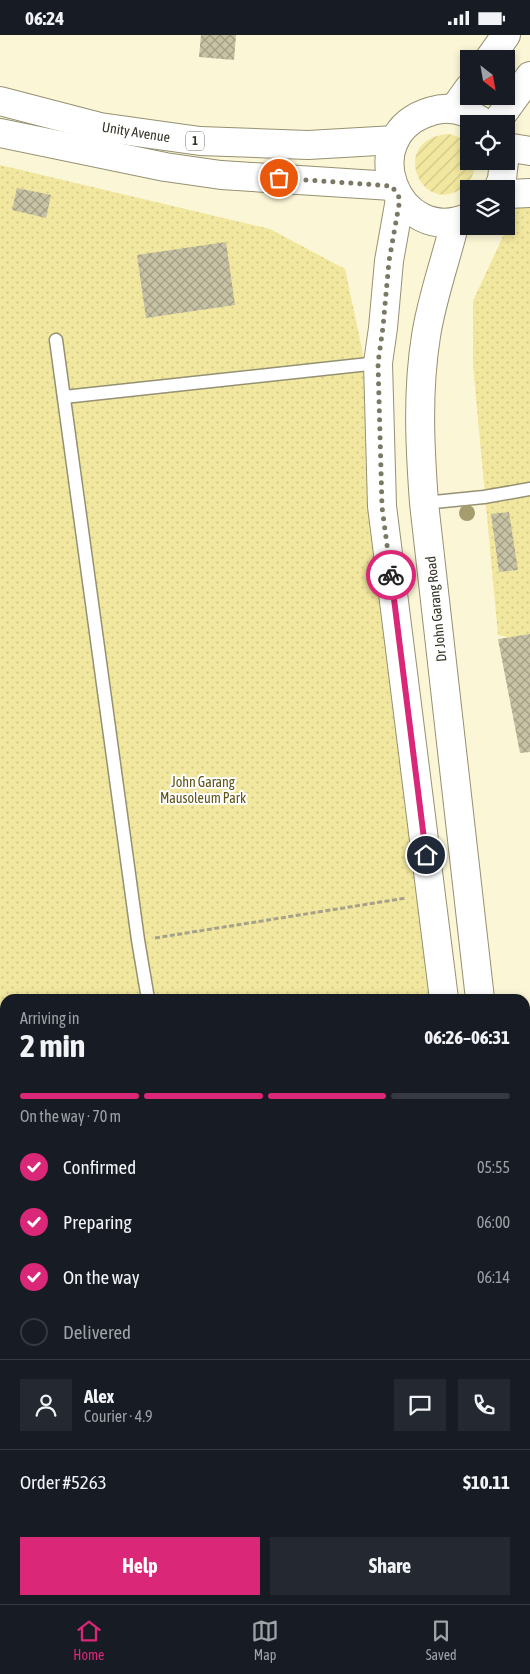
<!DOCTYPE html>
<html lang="en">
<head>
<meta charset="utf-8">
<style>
  body { margin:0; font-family:"Asap Condensed",sans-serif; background:#242831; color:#f1f3f6; height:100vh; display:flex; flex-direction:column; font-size:19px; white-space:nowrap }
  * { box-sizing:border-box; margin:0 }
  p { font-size:16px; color:#9ea1a6 }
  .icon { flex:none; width:28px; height:28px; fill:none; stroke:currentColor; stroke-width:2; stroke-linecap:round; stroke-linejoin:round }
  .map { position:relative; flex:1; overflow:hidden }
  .side { position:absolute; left:0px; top:959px; width:530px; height:611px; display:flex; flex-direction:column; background:#171b24; border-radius:15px 15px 0 0; box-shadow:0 2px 8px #0003 }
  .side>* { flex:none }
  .needle { width:32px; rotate:149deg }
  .tools { position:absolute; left:460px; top:15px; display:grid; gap:10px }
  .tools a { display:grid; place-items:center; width:55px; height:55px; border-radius:0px; background:#171b24; box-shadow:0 2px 8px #0003; font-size:25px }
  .pin { position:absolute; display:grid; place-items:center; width:42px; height:42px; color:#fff; margin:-21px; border:2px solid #fff; border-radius:50%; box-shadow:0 1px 5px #0007 }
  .courier { position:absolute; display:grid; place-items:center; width:50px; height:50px; margin:-25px; border:4px solid #db2777; border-radius:50%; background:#fff; color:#222; box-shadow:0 1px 6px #0007 }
  .headline em { font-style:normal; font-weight:700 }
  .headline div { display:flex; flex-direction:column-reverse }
  .headline { display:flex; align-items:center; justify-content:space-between; height:85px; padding:0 20px }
  h1 { font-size:32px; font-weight:700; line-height:38px }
  .bar { display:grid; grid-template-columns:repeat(4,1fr); gap:8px 5px; align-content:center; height:60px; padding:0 20px }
  .bar i { height:6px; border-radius:4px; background:#363941 }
  .bar .on { background:#db2777 }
  .bar p { grid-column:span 4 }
  .line { display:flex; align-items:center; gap:12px; padding:0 20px; border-top:1px solid #363941 }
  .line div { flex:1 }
  .round { display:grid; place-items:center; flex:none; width:52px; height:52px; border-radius:0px; background:#242831 }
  ol { padding:0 20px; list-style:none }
  li { display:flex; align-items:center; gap:15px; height:55px }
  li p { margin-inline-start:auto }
  li .icon { padding:5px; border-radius:50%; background:#db2777; color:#fff; stroke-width:4 }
  li:last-child { color:#9ea1a6 }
  li i { width:28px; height:28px; border:2px solid #363941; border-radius:50% }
  .primary-button { display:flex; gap:10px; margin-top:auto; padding:10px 20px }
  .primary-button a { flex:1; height:58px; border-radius:0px; background:#db2777; color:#fff; font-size:20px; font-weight:700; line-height:58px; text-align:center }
  .primary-button a+a { background:#242831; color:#f1f3f6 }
  .status { display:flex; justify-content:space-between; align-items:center; height:35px; padding:0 25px; background:#171b24; direction:ltr }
  .status svg { height:14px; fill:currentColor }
  .tabs { display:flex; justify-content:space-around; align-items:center; height:70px; border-top:1px solid #363941; background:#171b24; font-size:14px; color:#9ea1a6 }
  .tabs a { display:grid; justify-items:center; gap:2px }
  .tabs .on { color:#db2777 }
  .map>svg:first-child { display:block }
</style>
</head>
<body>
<div class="status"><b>06:24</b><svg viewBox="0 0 49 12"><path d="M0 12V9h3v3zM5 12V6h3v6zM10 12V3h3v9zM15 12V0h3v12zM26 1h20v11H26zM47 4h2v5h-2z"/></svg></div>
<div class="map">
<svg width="530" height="1569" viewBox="0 0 530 1569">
  <defs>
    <pattern id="park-dots" width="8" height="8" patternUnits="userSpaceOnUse" patternTransform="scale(1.25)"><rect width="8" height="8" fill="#f2e79e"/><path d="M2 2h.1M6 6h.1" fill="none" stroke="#d0c788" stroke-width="1.8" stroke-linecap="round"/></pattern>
    <pattern id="garden-furrows" width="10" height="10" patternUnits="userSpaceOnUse" patternTransform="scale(1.25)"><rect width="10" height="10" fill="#f2e79e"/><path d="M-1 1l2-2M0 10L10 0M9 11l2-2" fill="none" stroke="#d0c788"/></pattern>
    <pattern id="building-cross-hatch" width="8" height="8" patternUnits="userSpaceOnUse" patternTransform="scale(1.25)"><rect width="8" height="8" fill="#c7c2a3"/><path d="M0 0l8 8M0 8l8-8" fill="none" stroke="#a29e85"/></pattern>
  </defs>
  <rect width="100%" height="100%" fill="#fbf6d5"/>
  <g fill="url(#park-dots)">
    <polygon points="0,130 270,194 345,234 362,314 430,964 5,964 5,1565 339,1565 329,1569 0,1569"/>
    <polygon points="519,167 530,169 530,607 498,600 473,330 473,266"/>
  </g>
  <path fill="url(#garden-furrows)" d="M448 99C467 103 469 108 469 126H475C475 139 470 149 459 155 420 179 389 104 448 99Z"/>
  <g fill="url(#building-cross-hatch)">
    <polygon points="201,0 236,0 234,25 199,22"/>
    <polygon points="17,153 51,160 46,183 12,175"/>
    <polygon points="226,207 235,270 146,283 137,220"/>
    <polygon points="509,477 518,535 499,537 491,479"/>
    <polygon points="530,599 530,717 520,718 498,604"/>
  </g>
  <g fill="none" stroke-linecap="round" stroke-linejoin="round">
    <g stroke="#959173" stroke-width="15">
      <g id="service">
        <polyline points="56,305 138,905 148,964"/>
        <polyline points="64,362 378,328"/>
        <polyline points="424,468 484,462 530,454"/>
      </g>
    </g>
    <g stroke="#959173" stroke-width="30">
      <g id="primary">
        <polyline points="489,24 506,0"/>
        <polyline points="0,66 100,92 200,106 308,110 395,105"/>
        <polyline points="454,74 469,53"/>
        <polyline points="495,89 530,41"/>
        <polyline points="0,98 165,132 221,140 392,151"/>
        <polyline points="506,112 530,116"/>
        <polyline points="498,154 502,144 504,126"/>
        <polyline points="506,159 530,158"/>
        <polyline points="400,164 389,226 383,293 378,328 382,471 444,964"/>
        <path d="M469 182C397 214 352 99 432 76 451 70 470 77 485 89"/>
        <path d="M455 187C446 225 432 262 426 301 417 357 420 413 424 468L480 964"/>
        <polyline points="525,1330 530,1369"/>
        <polyline points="525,1494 530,1492"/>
        <polyline points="489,1565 491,1569"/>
        <polyline points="432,1569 438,1565"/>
      </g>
    </g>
    <polyline stroke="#a6a28a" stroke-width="3" stroke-dasharray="5 2.5" stroke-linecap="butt" points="155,903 406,863"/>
    <use href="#service" stroke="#fff" stroke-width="12"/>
    <use href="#primary" stroke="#fff" stroke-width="28"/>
  </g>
  <circle fill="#a59d6d" cx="467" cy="478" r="8"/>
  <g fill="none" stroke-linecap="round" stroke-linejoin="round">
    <polyline stroke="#7b7864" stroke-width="5" stroke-dasharray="0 9" points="279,143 392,151 400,164 389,226 383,292 378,328 382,472 391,540"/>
    <polyline stroke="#db2777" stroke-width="6" points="391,540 426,820"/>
  </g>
  <g text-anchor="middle" stroke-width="4" stroke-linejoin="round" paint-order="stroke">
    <rect fill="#fff" stroke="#727168" stroke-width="1" x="186" y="96.5" width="18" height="19" rx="4"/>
    <g font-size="12" font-weight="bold" fill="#363427">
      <text x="195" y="110">1</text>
    </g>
    <g font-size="14" fill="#363427" stroke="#fff">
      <text transform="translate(136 97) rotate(9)" y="5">Unity Avenue</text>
      <text transform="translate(436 574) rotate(-96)" y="5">Dr John Garang Road</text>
    </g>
    <g font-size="14" fill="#5f5518" stroke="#fff">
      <text x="203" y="752">John Garang<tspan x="203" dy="16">Mausoleum Park</tspan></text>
    </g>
  </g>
</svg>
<div class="tools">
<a><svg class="needle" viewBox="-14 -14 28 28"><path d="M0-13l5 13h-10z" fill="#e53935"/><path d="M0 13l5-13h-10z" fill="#9ea1a6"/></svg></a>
<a><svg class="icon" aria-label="locate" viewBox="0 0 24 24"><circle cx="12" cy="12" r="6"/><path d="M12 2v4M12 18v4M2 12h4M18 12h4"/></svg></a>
<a><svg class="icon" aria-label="layers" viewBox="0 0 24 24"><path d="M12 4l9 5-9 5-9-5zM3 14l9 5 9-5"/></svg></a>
</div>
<div class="pin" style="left:279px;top:143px;background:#ea580c"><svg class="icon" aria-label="bag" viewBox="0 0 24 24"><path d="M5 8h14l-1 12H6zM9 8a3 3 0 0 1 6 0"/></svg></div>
<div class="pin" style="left:426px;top:820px;background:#1f2937"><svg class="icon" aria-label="home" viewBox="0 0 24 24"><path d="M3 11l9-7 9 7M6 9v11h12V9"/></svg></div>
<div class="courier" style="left:391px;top:540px"><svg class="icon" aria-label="bike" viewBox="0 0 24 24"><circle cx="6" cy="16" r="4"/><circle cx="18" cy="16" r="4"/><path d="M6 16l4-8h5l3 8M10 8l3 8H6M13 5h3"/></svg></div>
<section class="side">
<div class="headline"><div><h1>2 min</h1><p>Arriving in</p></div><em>06:26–06:31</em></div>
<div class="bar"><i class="on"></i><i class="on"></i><i class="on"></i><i></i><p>On the way · 70 m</p></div>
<ol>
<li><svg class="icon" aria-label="check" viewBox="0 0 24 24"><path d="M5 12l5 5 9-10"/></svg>Confirmed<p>05:55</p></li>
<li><svg class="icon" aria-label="check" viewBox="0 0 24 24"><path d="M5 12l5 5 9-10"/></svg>Preparing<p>06:00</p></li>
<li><svg class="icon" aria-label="check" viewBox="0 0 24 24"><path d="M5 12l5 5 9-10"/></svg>On the way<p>06:14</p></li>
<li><i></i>Delivered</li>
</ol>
<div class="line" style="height:90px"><a class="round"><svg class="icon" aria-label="person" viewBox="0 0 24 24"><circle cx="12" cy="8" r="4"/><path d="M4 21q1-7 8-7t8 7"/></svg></a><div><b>Alex</b><p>Courier · 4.9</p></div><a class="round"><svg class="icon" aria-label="chat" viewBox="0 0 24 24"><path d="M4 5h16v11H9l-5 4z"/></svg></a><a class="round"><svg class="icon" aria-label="phone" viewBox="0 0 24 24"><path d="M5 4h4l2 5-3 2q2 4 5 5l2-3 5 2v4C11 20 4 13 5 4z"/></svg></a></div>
<div class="line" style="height:65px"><div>Order #5263</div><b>$10.11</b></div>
<div class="primary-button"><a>Help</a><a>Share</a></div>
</section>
</div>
<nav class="tabs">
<a class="on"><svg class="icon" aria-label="home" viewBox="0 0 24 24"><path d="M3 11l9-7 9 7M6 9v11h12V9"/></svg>Home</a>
<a><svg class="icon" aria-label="map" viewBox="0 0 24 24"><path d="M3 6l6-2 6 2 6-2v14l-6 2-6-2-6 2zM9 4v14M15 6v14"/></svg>Map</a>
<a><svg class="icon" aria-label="saved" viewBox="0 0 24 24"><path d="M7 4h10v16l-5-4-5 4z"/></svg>Saved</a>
</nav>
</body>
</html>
